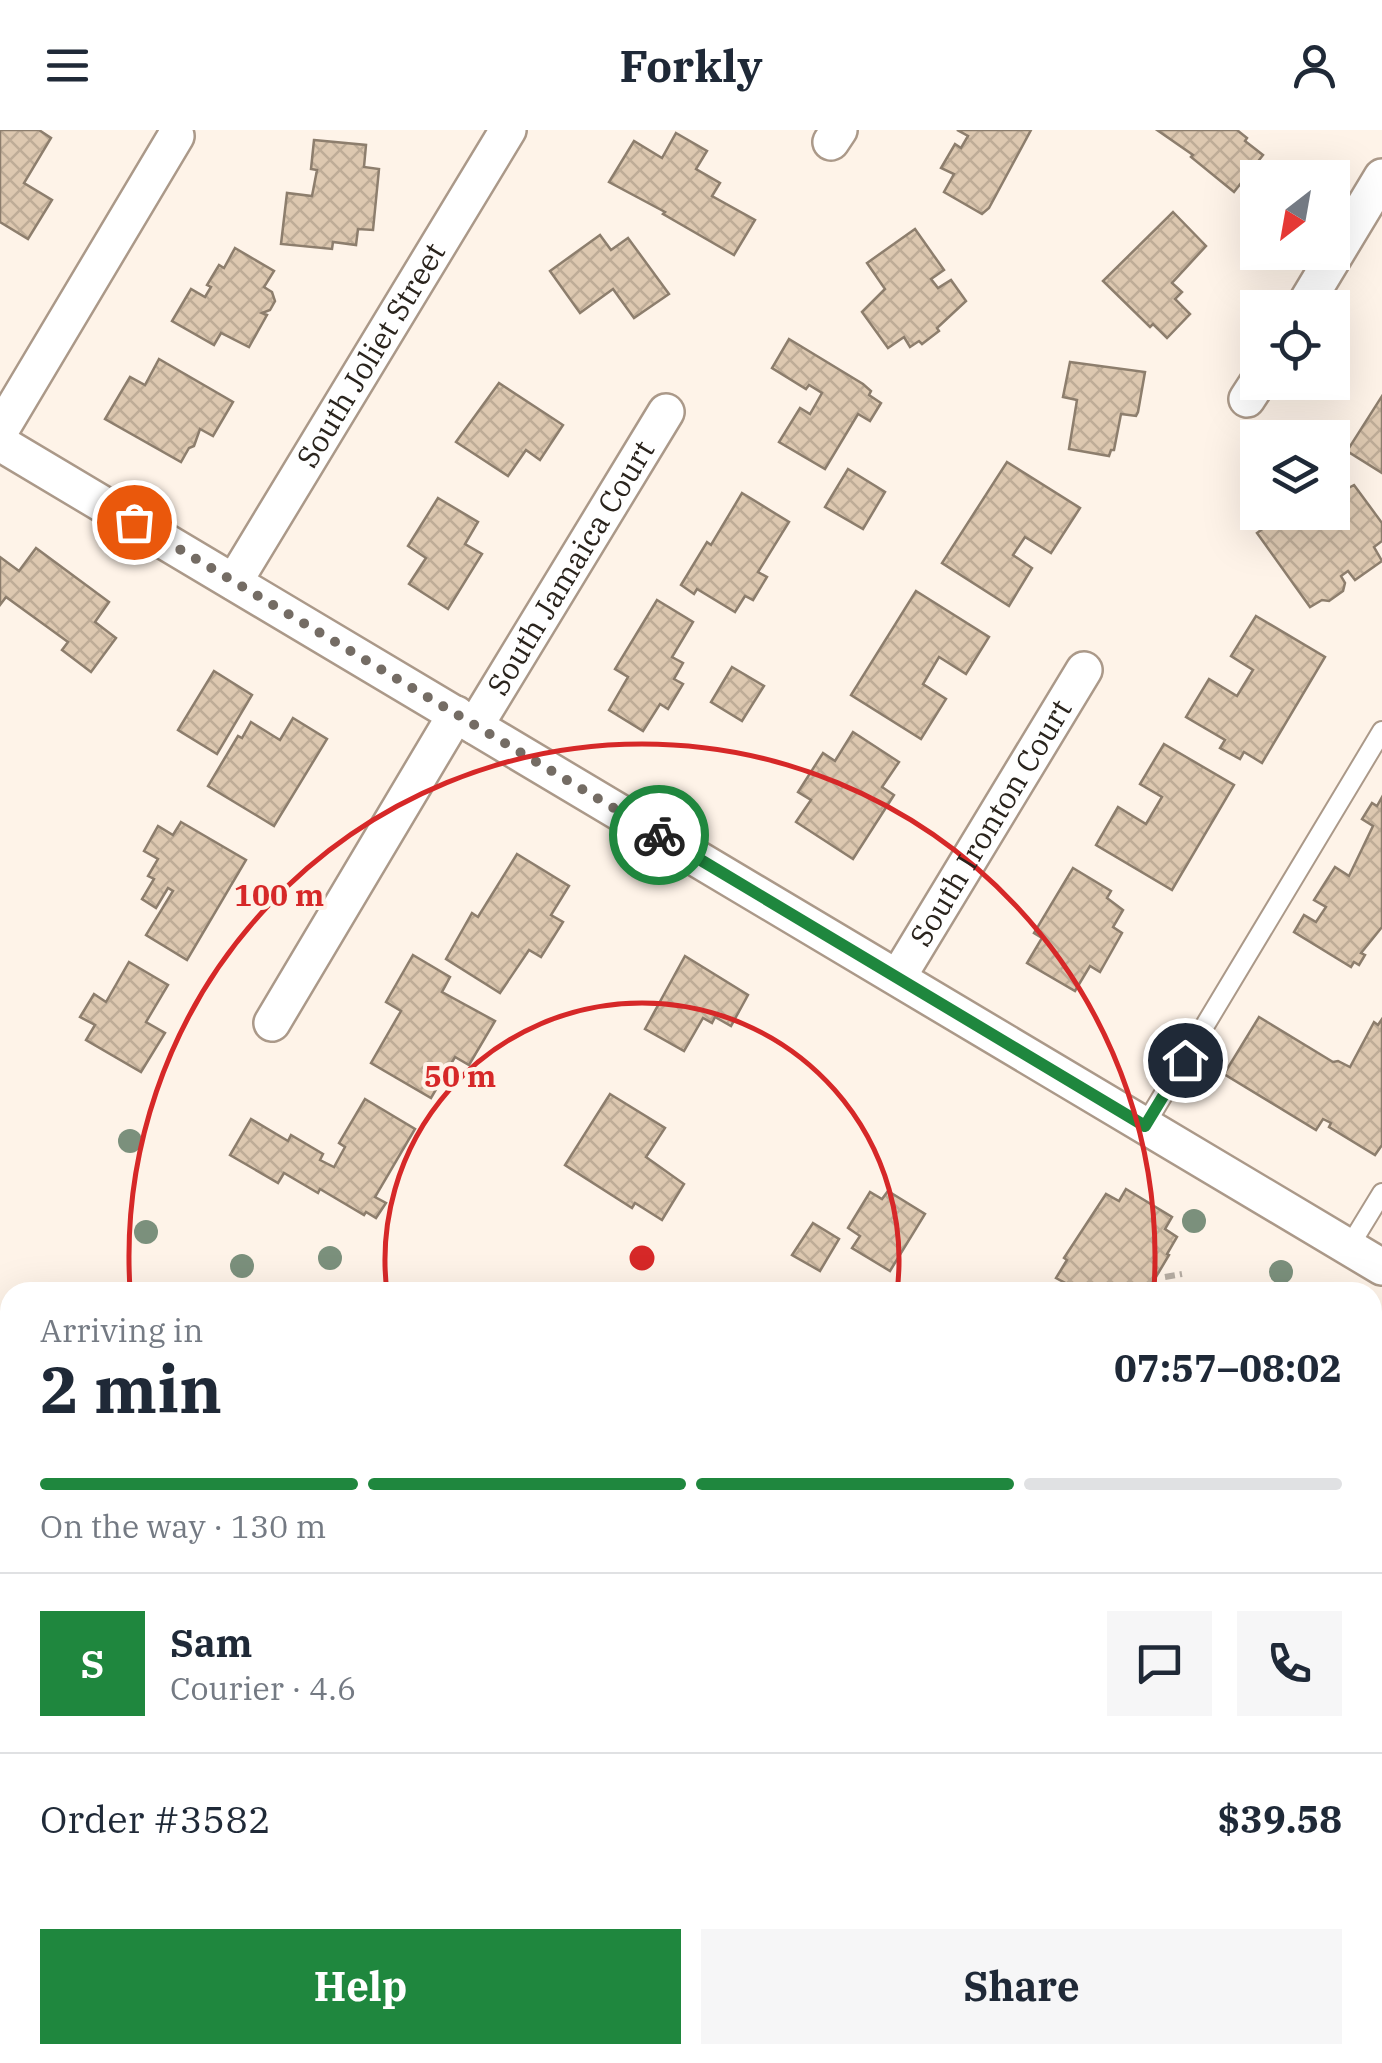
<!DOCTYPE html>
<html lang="en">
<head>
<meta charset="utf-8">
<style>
  body { margin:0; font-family:"IBM Plex Serif",serif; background:#f6f6f7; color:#1f2937; height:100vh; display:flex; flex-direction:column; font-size:38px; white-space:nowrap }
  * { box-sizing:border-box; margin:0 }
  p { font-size:32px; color:#747a83 }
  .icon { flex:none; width:55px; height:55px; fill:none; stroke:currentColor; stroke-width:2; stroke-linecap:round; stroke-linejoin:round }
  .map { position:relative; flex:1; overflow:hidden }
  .side { position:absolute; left:0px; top:1152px; width:1382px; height:782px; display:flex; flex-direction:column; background:#fff; border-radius:30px 30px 0 0; box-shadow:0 10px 40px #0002 }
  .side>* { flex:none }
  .needle { width:65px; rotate:211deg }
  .buttons { position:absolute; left:1240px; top:30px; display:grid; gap:20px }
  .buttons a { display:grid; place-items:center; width:110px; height:110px; border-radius:0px; background:#fff; box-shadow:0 10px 40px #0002; font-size:50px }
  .pin { position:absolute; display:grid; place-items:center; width:85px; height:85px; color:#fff; margin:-42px; border:5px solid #fff; border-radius:50%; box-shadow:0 2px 10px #0007 }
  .courier { position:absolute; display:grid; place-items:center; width:100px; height:100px; margin:-50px; border:8px solid #1f873e; border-radius:50%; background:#fff; color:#222; box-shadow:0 2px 12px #0007 }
  .summary em { font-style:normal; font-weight:700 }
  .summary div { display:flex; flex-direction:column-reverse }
  .summary { display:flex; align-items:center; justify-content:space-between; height:170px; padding:0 40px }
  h1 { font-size:65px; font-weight:700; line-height:75px }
  .bar { display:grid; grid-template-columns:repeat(4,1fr); gap:15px 10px; align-content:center; height:120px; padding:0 40px }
  .bar i { height:12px; border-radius:8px; background:#e0e1e3 }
  .bar .active { background:#1f873e }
  .bar p { grid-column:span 4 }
  .line { display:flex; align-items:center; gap:25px; padding:0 40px; border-top:2px solid #e0e1e3 }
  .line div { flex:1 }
  .round { display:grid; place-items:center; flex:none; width:105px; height:105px; border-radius:0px; background:#f6f6f7 }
  .action { display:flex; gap:20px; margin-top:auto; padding:20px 40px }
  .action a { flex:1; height:115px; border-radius:0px; background:#1f873e; color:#fff; font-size:40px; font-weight:700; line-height:115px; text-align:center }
  .action a+a { background:#f6f6f7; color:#1f2937 }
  header { display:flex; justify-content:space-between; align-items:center; height:130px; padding:0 40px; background:#fff; font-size:45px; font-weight:700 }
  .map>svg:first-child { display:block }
</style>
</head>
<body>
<header><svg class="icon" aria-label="menu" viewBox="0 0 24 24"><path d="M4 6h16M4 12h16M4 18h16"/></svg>Forkly<svg class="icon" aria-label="person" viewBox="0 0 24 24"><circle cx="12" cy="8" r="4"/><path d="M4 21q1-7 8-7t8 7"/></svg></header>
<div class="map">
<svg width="1382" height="1933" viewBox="0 0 1382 1933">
  <defs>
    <pattern id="building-cross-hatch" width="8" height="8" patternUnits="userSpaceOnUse" patternTransform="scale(2.5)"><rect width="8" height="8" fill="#ddc8b0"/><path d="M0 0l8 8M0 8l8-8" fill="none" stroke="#beac97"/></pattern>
  </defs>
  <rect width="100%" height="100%" fill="#fef3e8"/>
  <polygon fill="#efe7fc" points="1373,1743 1382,1748 1382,1933 1148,1933 1153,1925 1372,1925"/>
  <g fill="url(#building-cross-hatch)" stroke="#8d7e6d" stroke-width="2.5">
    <polygon points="0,0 39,0 51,8 24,53 52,70 28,109 0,92"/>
    <polygon points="957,0 1031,0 989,78 982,84 944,62 954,44 941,38 955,14 961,18 968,6"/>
    <polygon points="1157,0 1237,0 1247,8 1245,11 1263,25 1234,62 1191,27 1193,25"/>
    <polygon points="676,3 707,21 696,39 720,53 712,66 755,90 734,125 663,84 665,82 609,52 634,11 662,28"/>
    <polygon points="314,10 366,15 364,37 379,39 373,100 358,99 356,115 333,112 332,119 281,114 287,63 312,66 317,40 311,39"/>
    <polygon points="1173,82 1206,116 1172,153 1182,162 1175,169 1190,184 1167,208 1153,194 1150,197 1103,151"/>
    <polygon points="915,99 944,140 931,149 938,158 951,150 966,171 937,198 939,201 922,214 919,211 910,217 904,207 888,218 862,182 885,159 867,133"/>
    <polygon points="600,105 611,120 628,108 669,164 634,188 613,159 580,183 550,141"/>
    <polygon points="235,118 274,141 264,157 272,162 275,171 270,180 262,183 267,185 249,217 221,203 214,215 172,191 191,159 205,167 211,157 207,155 219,135 224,138"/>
    <polygon points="789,209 863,254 871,261 869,265 881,273 870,291 858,284 825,339 779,312 800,278 810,284 822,263 809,255 806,259 772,238"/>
    <polygon points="159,229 233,272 213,306 200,299 194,316 189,318 181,332 105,289 130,247 145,255"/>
    <polygon points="1070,232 1145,242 1138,282 1136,286 1121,284 1114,320 1111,320 1109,326 1069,319 1077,270 1063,267"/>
    <polygon points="499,253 563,295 540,330 526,320 508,346 456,312"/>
    <polygon points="1382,266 1382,343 1347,321"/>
    <polygon points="1007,332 1080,378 1051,423 1025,407 1013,425 1032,438 1009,476 942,433"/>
    <polygon points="848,339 885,362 863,399 825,377"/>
    <polygon points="1354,355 1382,393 1382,411 1374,417 1382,431 1355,450 1348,441 1341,446 1345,453 1343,461 1329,471 1322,470 1310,477 1257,403 1285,382 1293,382 1301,393 1315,382 1332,382 1332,367"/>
    <polygon points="742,363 789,392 758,442 767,447 753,470 745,466 735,482 697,459 694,464 681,455 707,412 711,415"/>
    <polygon points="438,368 478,392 465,414 482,424 448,479 409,454 426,428 408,416"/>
    <polygon points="36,418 109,472 95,492 116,508 91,542 62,520 68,512 6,467 0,475 0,427 19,441"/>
    <polygon points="916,461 989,507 966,544 939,527 923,554 946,569 921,609 851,565"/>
    <polygon points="657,470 693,492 672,527 683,533 674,549 683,554 668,579 660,574 643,601 609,580 628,547 615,539"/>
    <polygon points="1256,486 1325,527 1262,633 1244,622 1240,629 1220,618 1225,610 1186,587 1209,549 1237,566 1253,540 1231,526"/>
    <polygon points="732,537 764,556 742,591 711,572"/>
    <polygon points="214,541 252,565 217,624 178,600"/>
    <polygon points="293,588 327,609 274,696 208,656 238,606 242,608 251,592 280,610"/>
    <polygon points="853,602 899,632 882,657 894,665 853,729 796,692 811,670 798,662 823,623 835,631"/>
    <polygon points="1164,614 1234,655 1172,760 1096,715 1118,677 1146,694 1162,667 1140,654"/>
    <polygon points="1382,667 1382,797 1361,823 1365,825 1359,835 1354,832 1351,837 1294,802 1304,785 1316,792 1326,777 1314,770 1335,737 1349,746 1373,696 1362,689 1372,673 1377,676"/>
    <polygon points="181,692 246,730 187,830 146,805 173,761 168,758 156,778 142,769 154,749 148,746 158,729 144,721 158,696 173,705"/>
    <polygon points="517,724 569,756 551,785 563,792 541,827 529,820 500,863 446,829 472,783 478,787"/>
    <polygon points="1073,738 1111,761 1107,768 1123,780 1113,797 1122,803 1100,842 1090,836 1075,861 1027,833 1042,808 1034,803"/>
    <polygon points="413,825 450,847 442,862 495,891 469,935 455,927 431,968 371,933 401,881 386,872"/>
    <polygon points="685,826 748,865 731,896 715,887 712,893 703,888 684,921 645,899"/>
    <polygon points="129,832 168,855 146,892 165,903 141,942 86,910 95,895 80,887 94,864 106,872"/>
    <polygon points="1259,887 1333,932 1338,931 1350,937 1374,892 1378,895 1382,889 1382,1015 1375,1025 1329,997 1331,993 1323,989 1316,1000 1224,944"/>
    <polygon points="610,964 665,998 646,1027 684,1054 662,1090 635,1073 632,1078 565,1035"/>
    <polygon points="365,969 415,999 375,1067 386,1073 376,1088 366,1082 364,1085 320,1059 318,1063 284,1043 278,1053 230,1025 251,989 288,1011 291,1005 323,1024 320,1030 334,1037 345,1017 339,1013"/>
    <polygon points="1126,1059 1172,1087 1165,1099 1177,1107 1167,1124 1169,1125 1147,1162 1064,1162 1069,1155 1056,1148 1067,1130 1064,1128 1106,1064 1119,1071"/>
    <polygon points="888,1061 925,1084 890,1141 852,1118 860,1106 848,1098 870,1062 882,1069"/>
    <polygon points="813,1093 839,1109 820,1141 792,1125"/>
    <polygon points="1382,1357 1382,1483 1372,1477 1372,1365 1376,1367"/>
    <polygon points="0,1676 10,1678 10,1766 4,1765 6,1757 0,1757"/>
    <polygon points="1382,1778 1382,1880 1372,1874 1372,1786 1375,1788"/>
    <polygon points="18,1925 104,1925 100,1932 102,1933 32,1933"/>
    <polygon points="265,1925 337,1925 333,1933 260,1933"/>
    <polygon points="362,1925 414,1925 421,1929 418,1933 352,1933 354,1929 358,1932"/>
    <polygon points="962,1925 1069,1925 1066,1933 957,1933"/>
    <polygon points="1178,1925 1285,1925 1280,1933 1173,1933"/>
  </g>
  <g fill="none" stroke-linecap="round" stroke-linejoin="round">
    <g stroke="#ab9989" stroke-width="22">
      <g id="lane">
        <polyline points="1145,995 1382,601"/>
        <polyline points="1349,1117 1382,1063"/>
        <polyline points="0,1630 10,1636"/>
        <polyline points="1096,1933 1101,1925"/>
      </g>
    </g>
    <g stroke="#ab9989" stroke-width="40">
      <g id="street">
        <polyline points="831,12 839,0"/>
        <polyline points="1303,178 1382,47"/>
        <polyline points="1247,269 1258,252"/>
        <polyline points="0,301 176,6"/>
        <polyline points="0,313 1382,1137"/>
        <path id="s1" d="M234 452 508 0"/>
        <path id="s2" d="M475 596 666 282"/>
        <path id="s3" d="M898 847 1084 540"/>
        <polyline points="272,893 456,584"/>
        <polyline points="196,1933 201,1925"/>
      </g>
    </g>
    <g stroke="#ab9989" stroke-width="55">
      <g id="secondary">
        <polyline points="0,1517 10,1523"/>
        <polyline points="687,1925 700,1933"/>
      </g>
    </g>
    <g stroke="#b6ada3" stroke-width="6" stroke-dasharray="10 5" stroke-linecap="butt">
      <polyline points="1165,1147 1182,1144"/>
      <polyline points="923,1933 933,1925"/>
    </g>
    <use href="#lane" stroke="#fff" stroke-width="18"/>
    <use href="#street" stroke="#fff" stroke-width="35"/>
    <use href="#secondary" stroke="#f6d4ca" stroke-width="50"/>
  </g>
  <g fill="#7b907c">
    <circle cx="130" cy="1011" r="12"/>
    <circle cx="1194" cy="1091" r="12"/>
    <circle cx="146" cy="1102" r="12"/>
    <circle cx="330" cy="1128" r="12"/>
    <circle cx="242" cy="1136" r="12"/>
    <circle cx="1281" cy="1142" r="12"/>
  </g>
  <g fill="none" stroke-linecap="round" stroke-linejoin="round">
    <polyline stroke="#746c64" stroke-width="10" stroke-dasharray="0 18" points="134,392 659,705"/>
    <polyline stroke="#1f873e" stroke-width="12" points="659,705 1145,996 1185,930"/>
  </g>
  <g fill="none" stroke="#d62828" stroke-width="5">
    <path d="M387 1162A257 257 0 1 1 897 1162"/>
    <path d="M130 1159A513 513 0 1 1 1154 1159"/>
  </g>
  <g text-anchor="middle" stroke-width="8" stroke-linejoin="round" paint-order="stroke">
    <g font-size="30" fill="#2a241d" stroke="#fef3e8">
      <text dy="10" stroke="none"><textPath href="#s1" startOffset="265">South Joliet Street</textPath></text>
      <text dy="10" stroke="none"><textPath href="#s2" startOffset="185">South Jamaica Court</textPath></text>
      <text dy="10" stroke="none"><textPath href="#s3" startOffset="180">South Ironton Court</textPath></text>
    </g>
  </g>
  <circle cx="642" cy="1128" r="15" fill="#d62828" stroke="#fef3e8" stroke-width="5"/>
  <g font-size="30" text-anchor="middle" font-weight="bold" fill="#d62828" stroke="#fef3e8" stroke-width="8" stroke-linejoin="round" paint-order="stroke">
    <text x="279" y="776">100 m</text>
    <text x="460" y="957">50 m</text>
  </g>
</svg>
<div class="buttons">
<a><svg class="needle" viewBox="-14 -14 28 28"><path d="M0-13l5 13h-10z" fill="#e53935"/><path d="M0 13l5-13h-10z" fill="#747a83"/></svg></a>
<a><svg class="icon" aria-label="locate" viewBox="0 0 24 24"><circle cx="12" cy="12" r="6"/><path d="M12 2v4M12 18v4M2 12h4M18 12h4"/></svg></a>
<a><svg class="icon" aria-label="layers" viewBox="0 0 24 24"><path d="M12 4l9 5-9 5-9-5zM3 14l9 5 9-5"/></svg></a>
</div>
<div class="pin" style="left:134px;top:392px;background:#ea580c"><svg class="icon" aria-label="bag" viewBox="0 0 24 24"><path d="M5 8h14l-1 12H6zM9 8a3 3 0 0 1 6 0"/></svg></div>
<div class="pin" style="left:1185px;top:930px;background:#1f2937"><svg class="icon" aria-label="home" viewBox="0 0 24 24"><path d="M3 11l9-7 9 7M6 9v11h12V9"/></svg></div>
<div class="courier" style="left:659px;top:705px"><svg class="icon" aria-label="bike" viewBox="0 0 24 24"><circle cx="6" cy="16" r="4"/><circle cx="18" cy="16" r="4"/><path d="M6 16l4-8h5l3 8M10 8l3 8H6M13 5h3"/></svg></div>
<section class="side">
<div class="summary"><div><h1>2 min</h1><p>Arriving in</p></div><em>07:57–08:02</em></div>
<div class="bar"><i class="active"></i><i class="active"></i><i class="active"></i><i></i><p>On the way · 130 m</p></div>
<div class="line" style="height:180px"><b class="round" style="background:#1f873e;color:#fff">S</b><div><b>Sam</b><p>Courier · 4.6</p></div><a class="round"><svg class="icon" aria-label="chat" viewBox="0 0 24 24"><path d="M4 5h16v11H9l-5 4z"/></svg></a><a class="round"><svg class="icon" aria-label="phone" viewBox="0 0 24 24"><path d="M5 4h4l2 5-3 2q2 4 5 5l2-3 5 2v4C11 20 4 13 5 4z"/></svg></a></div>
<div class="line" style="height:130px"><div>Order #3582</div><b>$39.58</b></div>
<div class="action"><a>Help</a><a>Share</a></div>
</section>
</div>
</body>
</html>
